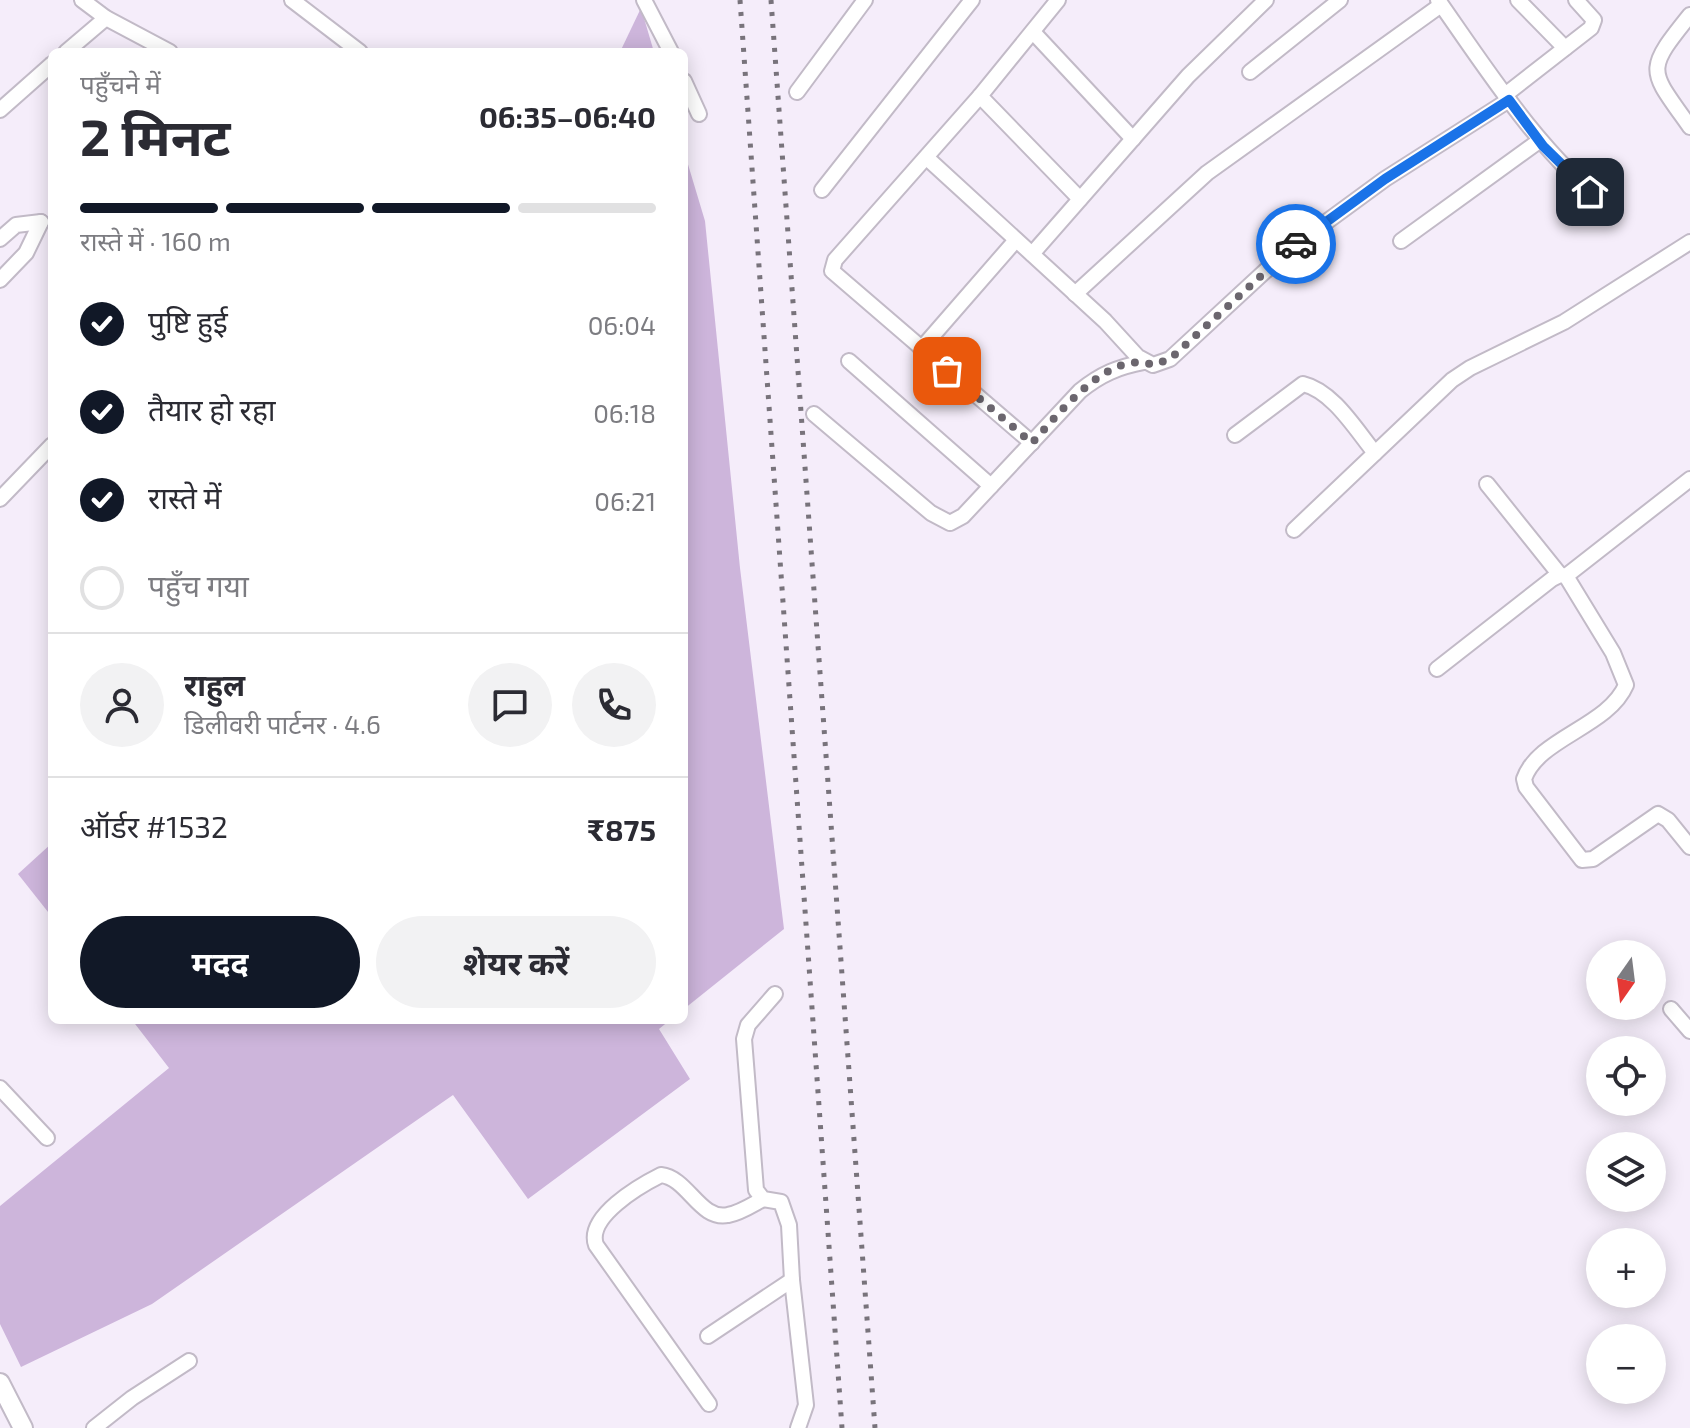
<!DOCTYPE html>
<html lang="hi">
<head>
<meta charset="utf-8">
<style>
  body { margin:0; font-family:"Exo 2","Noto Sans Devanagari",sans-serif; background:#f2f2f3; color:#2b2b33; height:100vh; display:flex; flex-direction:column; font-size:30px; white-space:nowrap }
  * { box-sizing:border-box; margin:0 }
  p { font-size:26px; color:#7c7c81 }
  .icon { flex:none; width:44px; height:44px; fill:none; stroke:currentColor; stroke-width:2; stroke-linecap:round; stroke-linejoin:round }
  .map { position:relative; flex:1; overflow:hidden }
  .panel { position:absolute; left:48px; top:48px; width:640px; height:976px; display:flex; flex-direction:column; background:#fff; border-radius:12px; box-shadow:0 4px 20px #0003 }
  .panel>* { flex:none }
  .needle { width:52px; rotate:194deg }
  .fabs { position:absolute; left:1586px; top:940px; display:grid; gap:16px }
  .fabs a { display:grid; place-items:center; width:80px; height:80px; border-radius:50%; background:#fff; box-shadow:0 4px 20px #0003; font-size:40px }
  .pin { position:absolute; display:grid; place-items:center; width:68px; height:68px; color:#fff; margin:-34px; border-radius:16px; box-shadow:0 4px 12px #0006 }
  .courier { position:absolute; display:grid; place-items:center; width:80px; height:80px; margin:-40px; border:6px solid #1a73e8; border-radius:50%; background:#fff; color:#222; box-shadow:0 2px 10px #0007 }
  .summary em { font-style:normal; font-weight:700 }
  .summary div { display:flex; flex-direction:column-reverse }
  .summary { display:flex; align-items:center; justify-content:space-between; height:136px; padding:0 32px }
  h1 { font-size:52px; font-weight:700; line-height:60px }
  .bar { display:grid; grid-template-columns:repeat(4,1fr); gap:12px 8px; align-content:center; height:96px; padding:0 32px }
  .bar i { height:10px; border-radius:6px; background:#e1e1e2 }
  .bar .on { background:#111827 }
  .bar p { grid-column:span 4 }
  .line { display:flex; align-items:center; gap:20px; padding:0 32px; border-top:2px solid #e1e1e2 }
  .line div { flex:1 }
  .round { display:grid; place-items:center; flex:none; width:84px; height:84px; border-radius:42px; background:#f2f2f3 }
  ol { padding:0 32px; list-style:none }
  li { display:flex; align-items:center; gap:24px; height:88px }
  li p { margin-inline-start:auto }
  li .icon { padding:8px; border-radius:50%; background:#111827; color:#fff; stroke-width:4 }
  li:last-child { color:#7c7c81 }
  li i { width:44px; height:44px; border:4px solid #e1e1e2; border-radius:50% }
  .cta { display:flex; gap:16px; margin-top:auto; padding:16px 32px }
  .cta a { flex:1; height:92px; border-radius:48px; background:#111827; color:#fff; font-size:32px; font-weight:700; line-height:92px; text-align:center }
  .cta a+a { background:#f2f2f3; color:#2b2b33 }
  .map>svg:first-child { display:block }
</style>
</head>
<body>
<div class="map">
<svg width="1690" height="1428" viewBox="0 0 1690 1428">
  <rect width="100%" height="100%" fill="#f5edfa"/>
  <g fill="#cdb5db">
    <polygon points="641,8 654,52 620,52"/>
    <polygon points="684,151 705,221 740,568 784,929 684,1009"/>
    <polygon points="52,843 52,917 18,874"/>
    <polygon points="132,1020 670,1020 659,1029 690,1079 528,1199 453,1095 152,1304 21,1367 0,1324 0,1206 169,1068"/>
  </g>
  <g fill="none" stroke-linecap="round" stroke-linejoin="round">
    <g stroke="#c2bac7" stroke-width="18">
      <g id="minor">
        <polyline points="82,0 106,18 170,52"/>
        <polyline points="292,0 360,52"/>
        <polyline points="644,0 671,52"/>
        <polyline points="1058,0 980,96 1080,199"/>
        <path d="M1438 0C1491 76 1540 153 1613 211"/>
        <polyline points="1518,0 1565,48"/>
        <path d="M1690 15C1644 72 1649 69 1690 127"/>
        <polyline points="1033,32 1133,139"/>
        <polyline points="66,52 106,18"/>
        <polyline points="1250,72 1340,0"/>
        <polyline points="684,81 699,114"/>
        <polyline points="797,92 865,0"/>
        <polyline points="1505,95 1591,28 1594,20 1576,0"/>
        <polyline points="980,96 835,260 832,271 1032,443"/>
        <polyline points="0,110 52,64"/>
        <polyline points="927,158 1105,321 1138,357 1153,365 1170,359 1288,250 1385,179 1509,100"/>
        <polyline points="822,190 972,0"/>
        <polyline points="0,239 16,225 41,222"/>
        <polyline points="1401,241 1539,141"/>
        <polyline points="1032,254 1188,76 1266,0"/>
        <polyline points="0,280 26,253 41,222"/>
        <polyline points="1075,294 1207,173 1441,5"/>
        <polyline points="921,349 1016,240"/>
        <polyline points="849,361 991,486"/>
        <path d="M814 414 931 513 950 523 963 516 1080 391C1101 374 1118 367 1144 362"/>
        <path d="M1235 435 1303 384C1333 391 1356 430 1375 453"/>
        <polyline points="1487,484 1560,575"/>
        <polyline points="0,499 52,445"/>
        <polyline points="1294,530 1452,380 1470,368 1564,322 1690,242"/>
        <polyline points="1566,576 1690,479"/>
        <path d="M1437 669 1552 579 1560 575 1566 576 1613 653 1626 685C1608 727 1538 738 1524 779L1526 787 1582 860 1593 859 1658 814 1668 820 1690 847"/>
        <polyline points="775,994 748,1025 744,1039 756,1190 763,1199 781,1202 789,1225 792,1280 806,1405 798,1428"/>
        <polyline points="1671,1009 1690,1031"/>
        <polyline points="0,1088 47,1138"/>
        <polyline points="708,1336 792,1280"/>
        <path d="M709 1404 596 1245C586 1217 639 1186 661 1175 688 1178 700 1221 728 1215 740 1213 752 1205 763 1199"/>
        <polyline points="94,1428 132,1398 189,1361"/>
      </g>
    </g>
    <g stroke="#c2bac7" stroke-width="22">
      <polyline id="tertiary" points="0,1383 23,1428"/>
    </g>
    <use href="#minor" stroke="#fff" stroke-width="14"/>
    <use href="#tertiary" stroke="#fff" stroke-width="18"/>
    <g stroke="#78737b" stroke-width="5" stroke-dasharray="4 8" stroke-linecap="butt">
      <polyline points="740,0 842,1428"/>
      <polyline points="771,0 875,1428"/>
    </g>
  </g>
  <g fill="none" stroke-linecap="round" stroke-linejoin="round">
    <path stroke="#6b666e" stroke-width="8" stroke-dasharray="0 14.4" d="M947 371 1032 443C1058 415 1109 348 1153 365L1170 359 1296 244"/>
    <polyline stroke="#1a73e8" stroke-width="10" points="1296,244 1385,179 1509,100 1543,146 1590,192"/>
  </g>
</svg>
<div class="fabs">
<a><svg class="needle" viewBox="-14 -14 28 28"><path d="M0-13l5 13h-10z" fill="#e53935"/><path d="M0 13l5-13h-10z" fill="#7c7c81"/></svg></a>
<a><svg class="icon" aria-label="locate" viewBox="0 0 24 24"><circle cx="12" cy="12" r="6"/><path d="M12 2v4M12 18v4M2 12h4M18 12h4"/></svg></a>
<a><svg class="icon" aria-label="layers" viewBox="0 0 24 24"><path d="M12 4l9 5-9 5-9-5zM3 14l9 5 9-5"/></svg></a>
<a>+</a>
<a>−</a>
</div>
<div class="pin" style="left:947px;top:371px;background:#ea580c"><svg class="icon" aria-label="bag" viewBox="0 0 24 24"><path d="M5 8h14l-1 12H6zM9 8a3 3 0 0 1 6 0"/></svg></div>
<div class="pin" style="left:1590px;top:192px;background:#1f2937"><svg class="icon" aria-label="home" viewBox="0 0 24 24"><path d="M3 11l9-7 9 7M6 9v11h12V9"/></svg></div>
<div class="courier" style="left:1296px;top:244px"><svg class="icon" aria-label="car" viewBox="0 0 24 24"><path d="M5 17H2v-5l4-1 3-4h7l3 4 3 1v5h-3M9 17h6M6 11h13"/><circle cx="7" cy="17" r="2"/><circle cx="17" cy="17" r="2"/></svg></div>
<section class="panel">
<div class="summary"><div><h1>2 मिनट</h1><p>पहुँचने में</p></div><em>06:35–06:40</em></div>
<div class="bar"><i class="on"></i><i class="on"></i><i class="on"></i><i></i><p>रास्ते में · 160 m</p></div>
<ol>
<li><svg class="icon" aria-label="check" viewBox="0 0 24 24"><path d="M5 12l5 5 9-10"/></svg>पुष्टि हुई<p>06:04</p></li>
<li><svg class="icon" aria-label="check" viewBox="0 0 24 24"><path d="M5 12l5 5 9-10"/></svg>तैयार हो रहा<p>06:18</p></li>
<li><svg class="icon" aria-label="check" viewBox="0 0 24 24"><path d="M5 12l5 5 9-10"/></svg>रास्ते में<p>06:21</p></li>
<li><i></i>पहुँच गया</li>
</ol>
<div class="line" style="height:144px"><a class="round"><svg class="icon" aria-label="person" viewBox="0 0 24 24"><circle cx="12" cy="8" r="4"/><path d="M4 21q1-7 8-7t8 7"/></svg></a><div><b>राहुल</b><p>डिलीवरी पार्टनर · 4.6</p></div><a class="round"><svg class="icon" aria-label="chat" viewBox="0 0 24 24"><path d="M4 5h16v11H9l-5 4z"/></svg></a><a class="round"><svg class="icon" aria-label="phone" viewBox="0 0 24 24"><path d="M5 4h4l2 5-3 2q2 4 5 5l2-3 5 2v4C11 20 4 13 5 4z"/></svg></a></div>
<div class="line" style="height:104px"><div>ऑर्डर #1532</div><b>₹875</b></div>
<div class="cta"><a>मदद</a><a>शेयर करें</a></div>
</section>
</div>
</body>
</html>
